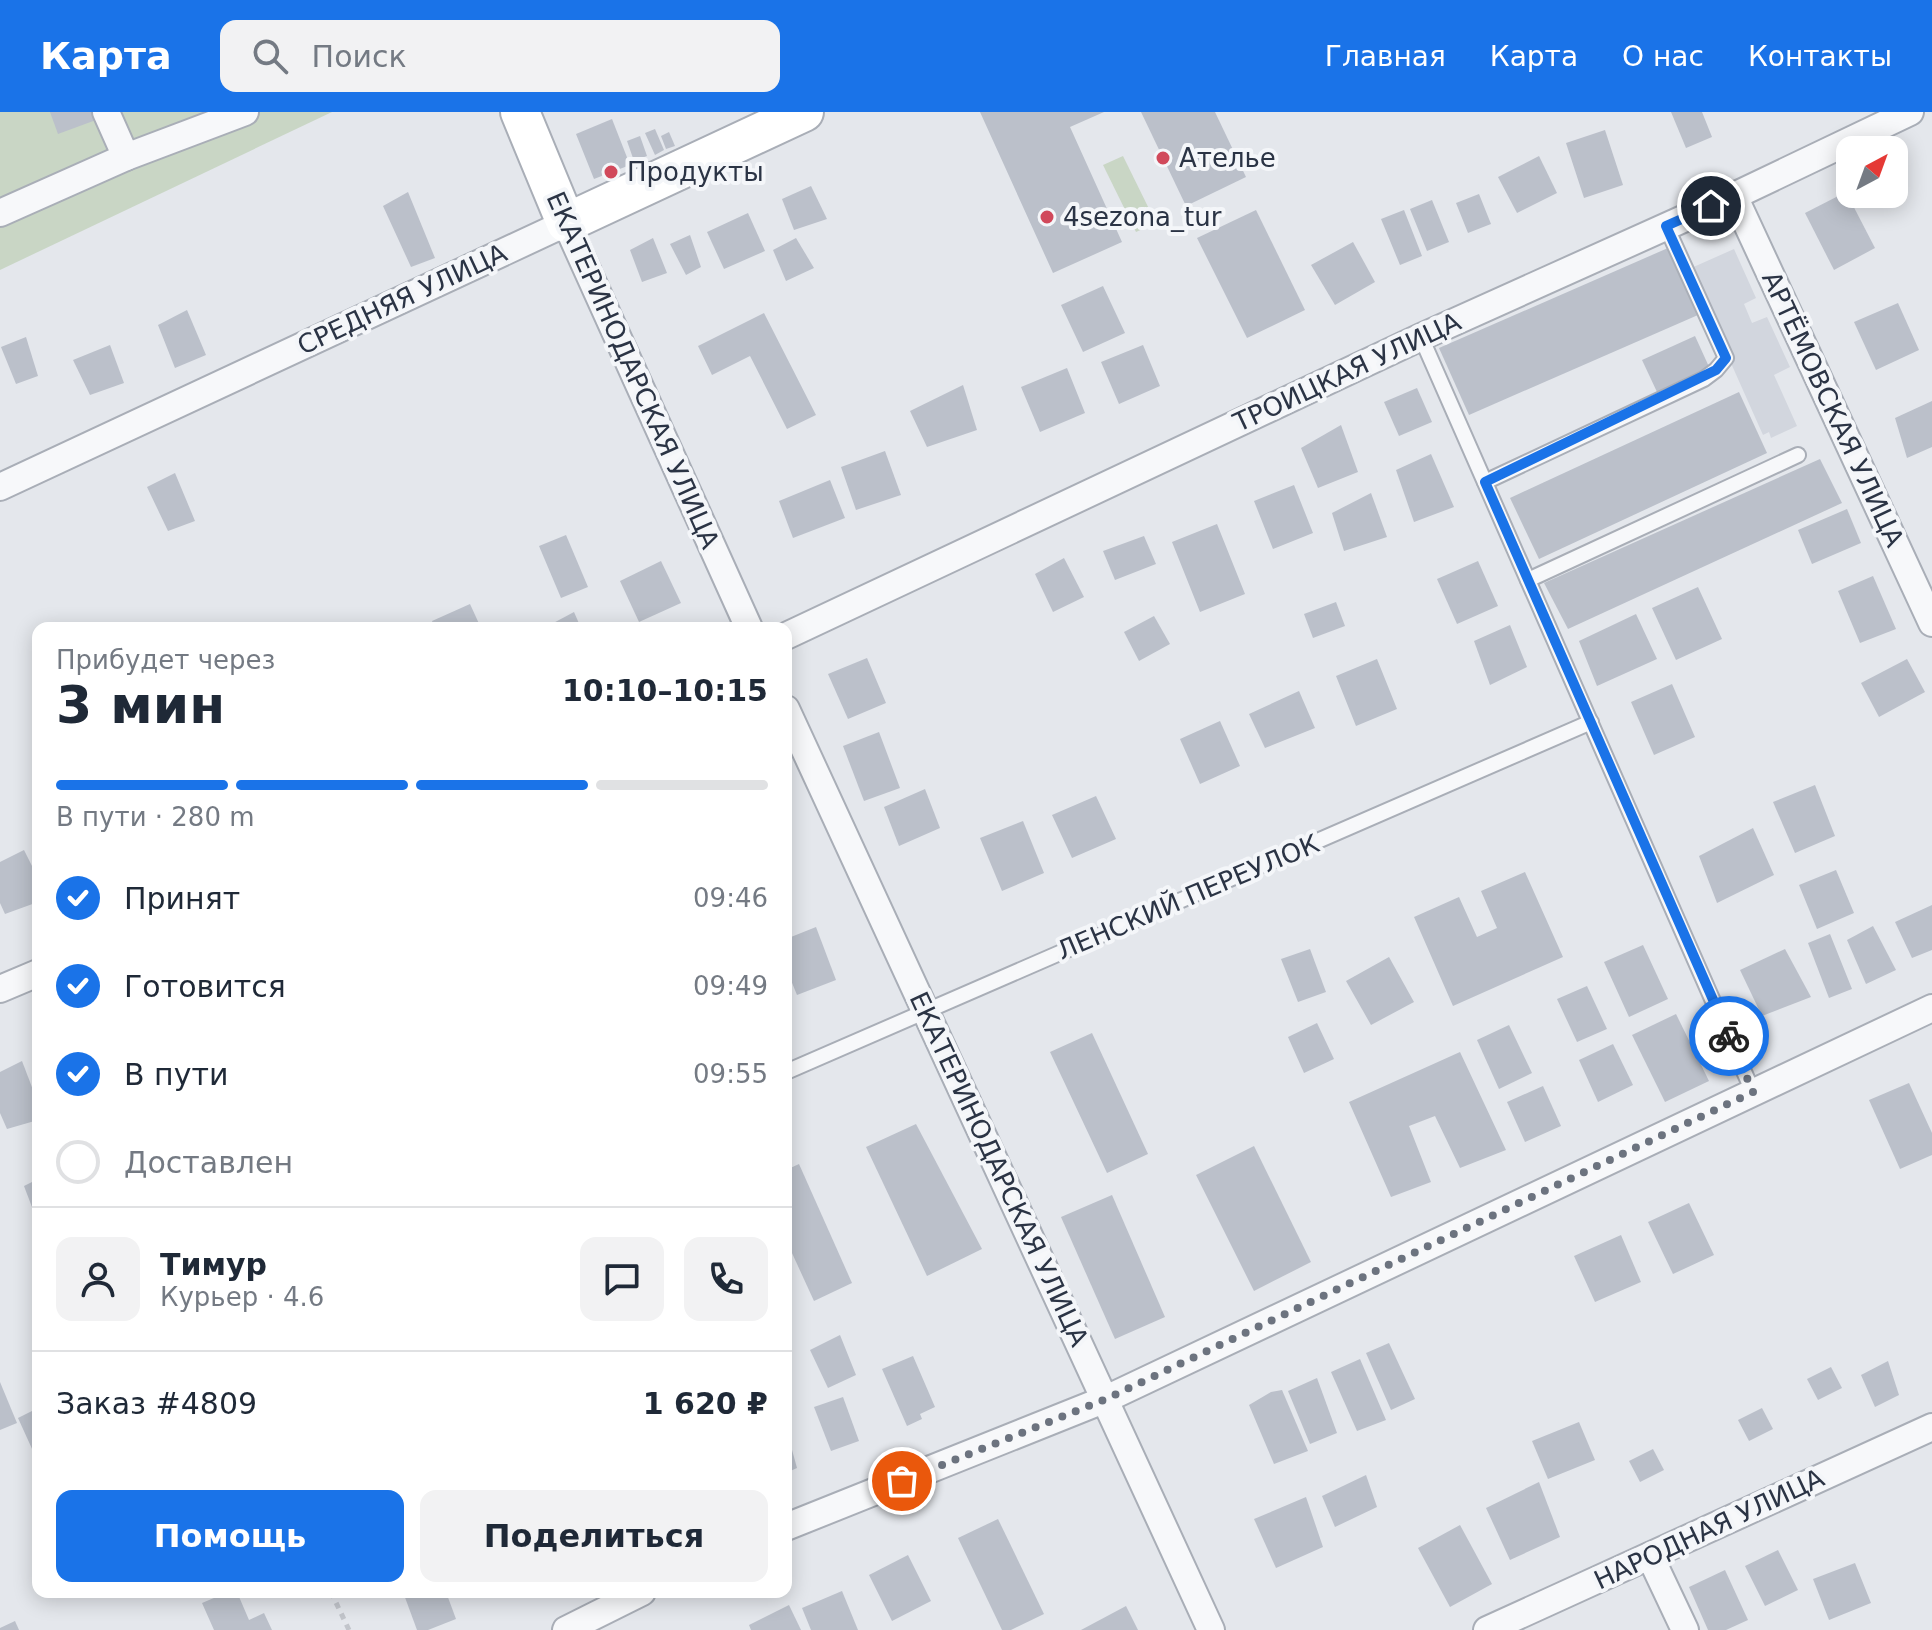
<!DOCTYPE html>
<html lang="ru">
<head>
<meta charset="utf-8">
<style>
  body { margin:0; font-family:"DejaVu Sans",sans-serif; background:#f2f2f3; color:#1f2937; height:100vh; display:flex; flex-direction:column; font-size:30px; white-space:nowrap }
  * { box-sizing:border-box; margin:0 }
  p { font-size:26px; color:#747a83 }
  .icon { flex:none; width:44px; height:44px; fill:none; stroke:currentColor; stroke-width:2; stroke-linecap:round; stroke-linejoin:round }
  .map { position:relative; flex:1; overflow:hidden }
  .details { position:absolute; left:32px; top:510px; width:760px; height:976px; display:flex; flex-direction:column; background:#fff; border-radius:16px; box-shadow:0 4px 20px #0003 }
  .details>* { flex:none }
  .needle { width:52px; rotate:41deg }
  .fabs { position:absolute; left:1836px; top:24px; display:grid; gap:16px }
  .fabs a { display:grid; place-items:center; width:72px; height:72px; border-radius:16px; background:#fff; box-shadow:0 4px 20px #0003; font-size:40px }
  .pin { position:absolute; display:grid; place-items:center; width:68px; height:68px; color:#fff; margin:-34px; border:4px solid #fff; border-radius:50%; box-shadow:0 2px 8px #0007 }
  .courier { position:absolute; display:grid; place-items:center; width:80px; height:80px; margin:-40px; border:6px solid #1a73e8; border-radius:50%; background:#fff; color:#222; box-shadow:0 2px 10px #0007 }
  .overview em { font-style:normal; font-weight:700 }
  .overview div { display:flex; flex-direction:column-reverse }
  .overview { display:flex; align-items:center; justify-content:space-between; height:136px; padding:0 24px }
  h1 { font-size:52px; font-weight:700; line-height:60px }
  .bar { display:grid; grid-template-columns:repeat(4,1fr); gap:12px 8px; align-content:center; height:96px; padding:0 24px }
  .bar i { height:10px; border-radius:6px; background:#e0e1e3 }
  .bar .on { background:#1a73e8 }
  .bar p { grid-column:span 4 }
  .line { display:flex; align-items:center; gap:20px; padding:0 24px; border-top:2px solid #e0e1e3 }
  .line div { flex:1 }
  .round { display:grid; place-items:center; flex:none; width:84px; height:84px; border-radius:16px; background:#f2f2f3 }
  ol { padding:0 24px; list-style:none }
  li { display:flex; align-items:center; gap:24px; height:88px }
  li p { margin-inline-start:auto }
  li .icon { padding:8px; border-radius:50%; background:#1a73e8; color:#fff; stroke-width:4 }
  li:last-child { color:#747a83 }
  li i { width:44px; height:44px; border:4px solid #e0e1e3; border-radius:50% }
  .cta { display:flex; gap:16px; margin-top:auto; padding:16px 24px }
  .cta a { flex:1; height:92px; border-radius:16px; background:#1a73e8; color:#fff; font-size:32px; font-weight:700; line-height:92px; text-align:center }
  .cta a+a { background:#f2f2f3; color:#1f2937 }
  header { display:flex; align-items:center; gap:48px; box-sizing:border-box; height:112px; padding:0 40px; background:#1a73e8; color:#fff }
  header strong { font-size:38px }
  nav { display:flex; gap:44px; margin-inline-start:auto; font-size:28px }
  .search { width:560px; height:72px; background:#f2f2f3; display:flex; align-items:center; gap:20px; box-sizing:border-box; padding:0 28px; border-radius:16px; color:#747a83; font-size:30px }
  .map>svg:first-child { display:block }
</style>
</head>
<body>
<header>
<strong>Карта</strong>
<div class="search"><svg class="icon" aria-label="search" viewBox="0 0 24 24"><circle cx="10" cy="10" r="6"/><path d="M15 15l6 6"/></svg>Поиск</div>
<nav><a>Главная</a><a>Карта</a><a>О нас</a><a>Контакты</a></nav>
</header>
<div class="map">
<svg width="1932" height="1518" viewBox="0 0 1932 1518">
  <rect width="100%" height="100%" fill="#e4e7ec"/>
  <polygon fill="#d2d6de" points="1734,137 1756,186 1744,192 1752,211 1767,205 1790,255 1774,263 1797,314 1771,326 1769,320 1763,323 1689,157"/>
  <g fill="#c9d6c5">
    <polygon points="0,0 332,0 0,158"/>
    <polygon points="1123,44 1156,111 1136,120 1103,53"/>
  </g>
  <g fill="#bbc0ca">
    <polygon points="50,0 93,0 96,8 58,22"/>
    <polygon points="980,0 1104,0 1070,15 1122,130 1053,161"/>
    <polygon points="1141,0 1215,0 1246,65 1186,94"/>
    <polygon points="1671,0 1702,0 1712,25 1686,36"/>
    <polygon points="612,7 630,53 594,67 576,22"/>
    <polygon points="655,17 664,38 655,43 645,21"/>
    <polygon points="1605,18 1623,73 1584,86 1566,31"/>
    <polygon points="669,20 675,34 666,37 661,24"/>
    <polygon points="640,24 647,44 634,49 627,29"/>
    <polygon points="1539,44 1557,81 1517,101 1498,65"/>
    <polygon points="811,74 827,107 794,118 782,87"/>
    <polygon points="408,80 435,146 411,155 383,94"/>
    <polygon points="1846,80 1875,136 1834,158 1805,101"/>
    <polygon points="1479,82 1491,112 1468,121 1456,91"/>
    <polygon points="1432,88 1449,130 1427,139 1410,97"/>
    <polygon points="1256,98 1305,198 1247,226 1197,126"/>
    <polygon points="1404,98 1422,144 1400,153 1381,107"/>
    <polygon points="748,101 765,139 724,157 707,120"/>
    <polygon points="690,123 701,155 686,163 670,132"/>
    <polygon points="653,126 667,161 642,170 630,138"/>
    <polygon points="796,126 814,156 786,169 773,138"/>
    <polygon points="1353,130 1375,170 1335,193 1311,153"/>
    <polygon points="1668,136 1698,203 1469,303 1439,236"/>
    <polygon points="1103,174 1125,221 1083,240 1061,193"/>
    <polygon points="1898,191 1919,238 1876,258 1854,210"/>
    <polygon points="187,198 206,243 175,256 158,213"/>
    <polygon points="764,201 816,303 787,317 750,244 712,263 698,234"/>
    <polygon points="1695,224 1710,257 1657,280 1642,248"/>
    <polygon points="26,225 38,264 16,272 1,235"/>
    <polygon points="110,233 124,271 90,283 73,248"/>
    <polygon points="1143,233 1160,274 1119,292 1101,250"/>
    <polygon points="1067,256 1085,301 1040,320 1021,275"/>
    <polygon points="963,273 977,318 927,335 910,299"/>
    <polygon points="1417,276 1432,310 1399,324 1384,290"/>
    <polygon points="1739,280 1767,341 1539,447 1510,386"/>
    <polygon points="1932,289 1932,335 1907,346 1895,306"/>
    <polygon points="1341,313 1358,360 1318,376 1301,336"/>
    <polygon points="885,339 901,383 856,398 841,355"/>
    <polygon points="1431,342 1454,395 1414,410 1396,358"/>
    <polygon points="1820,347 1842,391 1568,517 1544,471"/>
    <polygon points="175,361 195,409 168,419 147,375"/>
    <polygon points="830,368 845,406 793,426 779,389"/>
    <polygon points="1294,373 1313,421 1273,437 1254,389"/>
    <polygon points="1371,381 1387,425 1344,439 1332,401"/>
    <polygon points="1847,397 1861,431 1812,452 1798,418"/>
    <polygon points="1217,412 1245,482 1200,500 1172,430"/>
    <polygon points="566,423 588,475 561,486 539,434"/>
    <polygon points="1144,424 1156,452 1115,468 1103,439"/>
    <polygon points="1064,446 1084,485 1053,500 1035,462"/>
    <polygon points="661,449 681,491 639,510 620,469"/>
    <polygon points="1478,449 1498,494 1457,512 1437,467"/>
    <polygon points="1873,464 1896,517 1860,531 1838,479"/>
    <polygon points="1698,475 1722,527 1676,548 1652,496"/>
    <polygon points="1336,490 1345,514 1313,526 1304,502"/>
    <polygon points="470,492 481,516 435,516 432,509"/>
    <polygon points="574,500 581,516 544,516"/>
    <polygon points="1636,502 1657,547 1597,574 1579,529"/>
    <polygon points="1154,504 1170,532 1139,549 1124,520"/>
    <polygon points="1510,513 1527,555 1490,573 1474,529"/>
    <polygon points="867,546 886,591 848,607 828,562"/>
    <polygon points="1377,547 1397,597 1356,614 1336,564"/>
    <polygon points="1907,547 1925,580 1879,605 1861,571"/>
    <polygon points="1672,572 1695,625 1654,643 1631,590"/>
    <polygon points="1299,579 1315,616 1265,636 1249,602"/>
    <polygon points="1220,609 1240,654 1200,672 1180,627"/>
    <polygon points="879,620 900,676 864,689 843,634"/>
    <polygon points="1815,673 1835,724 1795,741 1773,690"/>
    <polygon points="925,677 940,716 899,734 884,695"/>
    <polygon points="1096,684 1116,727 1072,746 1052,703"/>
    <polygon points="1023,709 1044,761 1002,779 980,726"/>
    <polygon points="1753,716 1774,763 1717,791 1699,744"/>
    <polygon points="24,738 38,766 38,790 5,802 0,791 0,750"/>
    <polygon points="1836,758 1854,801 1817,817 1799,773"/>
    <polygon points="1525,760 1563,845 1453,894 1414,805 1459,785 1477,825 1497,816 1481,779"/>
    <polygon points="1932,793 1932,838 1912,846 1895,810"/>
    <polygon points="1873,814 1896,858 1866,872 1847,828"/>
    <polygon points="816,815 836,868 797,883 786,856 786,827"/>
    <polygon points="1830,822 1852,877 1829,886 1808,831"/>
    <polygon points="1643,833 1668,887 1629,905 1604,850"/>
    <polygon points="1310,837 1326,880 1298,890 1281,847"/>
    <polygon points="1785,837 1811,885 1762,904 1740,858"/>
    <polygon points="1389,845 1414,890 1371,913 1346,869"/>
    <polygon points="1587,874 1607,917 1577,930 1557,887"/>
    <polygon points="1676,902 1709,969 1665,990 1632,923"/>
    <polygon points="1317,911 1334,947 1304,961 1288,925"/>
    <polygon points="1509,913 1532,961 1499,977 1477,928"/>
    <polygon points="1092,921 1148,1042 1107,1061 1050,940"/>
    <polygon points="1613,932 1633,973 1598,990 1579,948"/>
    <polygon points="1460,940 1506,1038 1460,1056 1435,1004 1409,1014 1431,1070 1391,1085 1349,990"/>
    <polygon points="22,949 38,991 38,1008 7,1017 0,1001 0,960"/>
    <polygon points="1909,971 1932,1021 1932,1043 1900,1057 1869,988"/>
    <polygon points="1543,974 1561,1014 1525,1030 1507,990"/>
    <polygon points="916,1012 982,1137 927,1164 866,1035"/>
    <polygon points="1254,1034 1311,1150 1254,1179 1196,1063"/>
    <polygon points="799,1052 852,1171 814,1189 786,1128 786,1058"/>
    <polygon points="38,1067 38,1111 24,1074"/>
    <polygon points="1112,1083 1165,1205 1115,1227 1061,1105"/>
    <polygon points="1689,1091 1714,1143 1673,1162 1648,1110"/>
    <polygon points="1621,1123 1641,1170 1595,1190 1574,1144"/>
    <polygon points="840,1223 856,1263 828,1276 810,1238"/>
    <polygon points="1389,1231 1415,1287 1391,1298 1366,1241"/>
    <polygon points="913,1244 935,1295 920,1302 922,1307 907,1314 882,1257"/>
    <polygon points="1360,1247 1386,1308 1357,1319 1331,1260"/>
    <polygon points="1888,1249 1899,1283 1875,1295 1861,1263"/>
    <polygon points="1831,1255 1842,1276 1818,1288 1807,1267"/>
    <polygon points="1317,1266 1337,1321 1310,1332 1288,1279"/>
    <polygon points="0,1270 17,1311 0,1318"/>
    <polygon points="1282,1278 1308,1339 1274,1352 1249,1293 1271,1280"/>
    <polygon points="843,1285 859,1329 831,1339 814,1295"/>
    <polygon points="38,1296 38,1350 18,1306"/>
    <polygon points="1762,1296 1773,1317 1749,1329 1738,1308"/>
    <polygon points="1579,1310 1595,1348 1548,1367 1532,1329"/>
    <polygon points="786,1316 797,1356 786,1361"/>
    <polygon points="1653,1337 1664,1358 1640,1370 1629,1349"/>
    <polygon points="1366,1363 1377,1395 1335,1415 1322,1384"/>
    <polygon points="1539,1370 1560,1425 1510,1448 1486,1396"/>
    <polygon points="1306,1385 1323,1435 1276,1456 1254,1407"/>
    <polygon points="998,1407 1044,1502 1011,1518 1002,1518 958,1426"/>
    <polygon points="1460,1413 1492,1472 1450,1495 1418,1436"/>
    <polygon points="1778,1438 1798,1478 1765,1494 1745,1454"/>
    <polygon points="908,1443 931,1489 892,1509 869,1463"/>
    <polygon points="1855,1451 1871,1491 1829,1508 1813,1467"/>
    <polygon points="1725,1458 1748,1508 1726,1518 1708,1518 1689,1475"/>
    <polygon points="842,1479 858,1518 811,1518 802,1496"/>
    <polygon points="228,1480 237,1480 249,1508 264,1501 272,1518 214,1518 202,1491"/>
    <polygon points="403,1480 446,1480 456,1507 428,1518 417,1518"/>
    <polygon points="789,1493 801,1518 751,1518 749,1513"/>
    <polygon points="1126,1494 1138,1518 1081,1518"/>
    <polygon points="15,1509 19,1518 0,1518 0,1516"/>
  </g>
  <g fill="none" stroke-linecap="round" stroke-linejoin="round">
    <g stroke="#a9aeb7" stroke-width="18">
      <g id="lane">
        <polyline points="1421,225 1753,980"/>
        <polyline points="1485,370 1704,267 1716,258 1726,246 1666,114"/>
        <polyline points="1528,468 1798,343"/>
        <polyline points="786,960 1591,610"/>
      </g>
    </g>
    <g stroke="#a9aeb7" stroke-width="30">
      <g id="street">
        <polyline points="106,0 126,45"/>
        <polyline points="1734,84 1932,511"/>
        <polyline points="0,101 126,45 245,0"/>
        <polyline points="0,375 566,111 749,516"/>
        <polyline points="786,524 1421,225 1734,84 1910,0"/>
        <polyline points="786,597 1211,1518"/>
        <polyline points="0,877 38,861"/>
        <polyline points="786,1415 1106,1287 1932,896"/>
        <polyline points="1650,1444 1685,1518"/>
        <polyline points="566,1518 642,1480"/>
        <polyline points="1487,1518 1932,1315"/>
      </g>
    </g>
    <g stroke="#a9aeb7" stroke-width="42">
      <polyline id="secondary" points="520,0 566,111 804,0"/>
    </g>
    <polyline stroke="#c2c5cb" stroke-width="5" stroke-dasharray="6 6" stroke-linecap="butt" points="331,1480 349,1518"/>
    <use href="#lane" stroke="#f7f8fa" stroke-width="14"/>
    <use href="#street" stroke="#f7f8fa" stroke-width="26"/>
    <use href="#secondary" stroke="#fff" stroke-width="38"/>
  </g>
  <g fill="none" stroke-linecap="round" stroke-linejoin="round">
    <polyline stroke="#6c737f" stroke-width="8" stroke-dasharray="0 14.4" points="902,1369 1106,1287 1753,980 1729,924"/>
    <polyline stroke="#1a73e8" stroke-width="10" points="1711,94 1666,114 1726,246 1716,258 1485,370 1729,924"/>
  </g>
  <g fill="#d1495b" stroke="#f4f6f9" stroke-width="3">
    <circle cx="1163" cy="46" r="8"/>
    <circle cx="611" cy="60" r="8"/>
    <circle cx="1047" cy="105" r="8"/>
  </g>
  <g text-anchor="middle" stroke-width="8" stroke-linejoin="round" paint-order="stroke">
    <g font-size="26" fill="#2b3445" stroke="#f4f6f9" text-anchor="start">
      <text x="1179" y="55">Ателье</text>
      <text x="627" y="69">Продукты</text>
      <text x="1063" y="114">4sezona_tur</text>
    </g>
    <g font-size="26" fill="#2b3445" stroke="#f4f6f9">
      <text transform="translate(402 187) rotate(-25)" y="9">СРЕДНЯЯ УЛИЦА</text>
      <text transform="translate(633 258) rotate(66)" y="9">ЕКАТЕРИНОДАРСКАЯ УЛИЦА</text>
      <text transform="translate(1347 260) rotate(-25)" y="9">ТРОИЦКАЯ УЛИЦА</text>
      <text transform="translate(1833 297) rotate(65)" y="9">АРТЁМОВСКАЯ УЛИЦА</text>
      <text transform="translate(1188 785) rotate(-23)" y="9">ЛЕНСКИЙ ПЕРЕУЛОК</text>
      <text transform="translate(999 1057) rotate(65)" y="9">ЕКАТЕРИНОДАРСКАЯ УЛИЦА</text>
      <text transform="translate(1709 1417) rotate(-25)" y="9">НАРОДНАЯ УЛИЦА</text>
    </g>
  </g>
</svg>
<div class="fabs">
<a><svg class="needle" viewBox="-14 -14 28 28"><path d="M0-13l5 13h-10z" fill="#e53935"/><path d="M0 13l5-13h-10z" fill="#747a83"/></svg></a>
</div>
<div class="pin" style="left:902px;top:1369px;background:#ea580c"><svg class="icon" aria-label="bag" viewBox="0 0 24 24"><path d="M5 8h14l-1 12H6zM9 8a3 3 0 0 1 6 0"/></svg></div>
<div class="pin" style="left:1711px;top:94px;background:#1f2937"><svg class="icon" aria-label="home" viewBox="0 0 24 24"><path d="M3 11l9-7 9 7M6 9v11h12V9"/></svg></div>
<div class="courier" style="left:1729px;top:924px"><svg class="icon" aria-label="bike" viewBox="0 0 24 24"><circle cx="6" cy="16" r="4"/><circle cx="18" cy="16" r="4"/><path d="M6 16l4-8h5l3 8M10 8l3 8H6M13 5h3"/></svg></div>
<section class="details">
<div class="overview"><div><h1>3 мин</h1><p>Прибудет через</p></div><em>10:10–10:15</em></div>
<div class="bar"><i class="on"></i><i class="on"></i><i class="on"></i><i></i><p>В пути · 280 m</p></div>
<ol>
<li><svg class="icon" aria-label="check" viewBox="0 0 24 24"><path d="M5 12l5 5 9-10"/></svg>Принят<p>09:46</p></li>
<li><svg class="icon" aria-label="check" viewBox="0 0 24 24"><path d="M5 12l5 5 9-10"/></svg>Готовится<p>09:49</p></li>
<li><svg class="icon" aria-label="check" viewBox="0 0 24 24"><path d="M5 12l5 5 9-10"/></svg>В пути<p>09:55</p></li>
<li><i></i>Доставлен</li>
</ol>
<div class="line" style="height:144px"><a class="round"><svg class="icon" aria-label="person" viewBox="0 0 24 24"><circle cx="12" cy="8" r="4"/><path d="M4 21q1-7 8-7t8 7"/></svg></a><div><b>Тимур</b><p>Курьер · 4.6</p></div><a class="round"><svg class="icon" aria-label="chat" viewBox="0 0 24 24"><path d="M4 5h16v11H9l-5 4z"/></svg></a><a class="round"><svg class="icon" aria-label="phone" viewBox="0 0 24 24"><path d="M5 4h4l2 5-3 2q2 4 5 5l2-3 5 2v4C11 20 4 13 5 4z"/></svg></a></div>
<div class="line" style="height:104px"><div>Заказ #4809</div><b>1 620 ₽</b></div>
<div class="cta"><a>Помощь</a><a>Поделиться</a></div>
</section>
</div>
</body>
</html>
